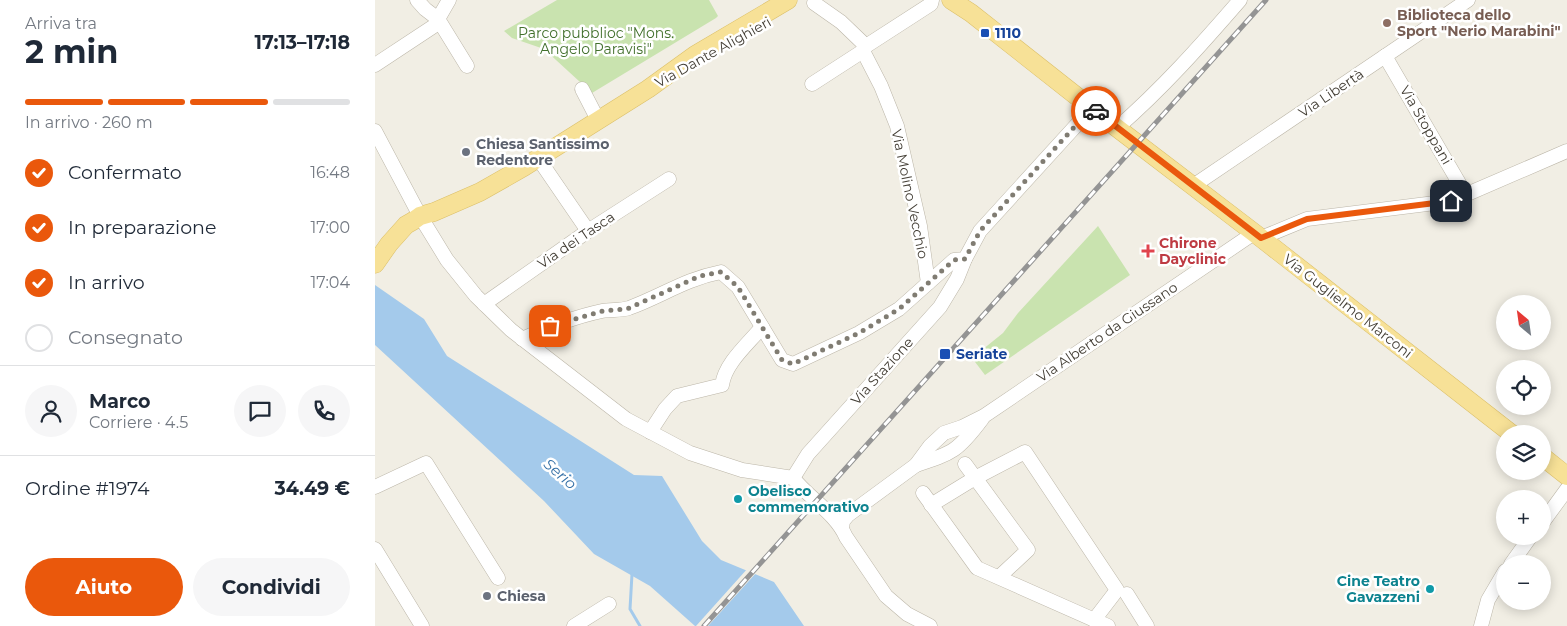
<!DOCTYPE html>
<html lang="it">
<head>
<meta charset="utf-8">
<style>
  body { margin:0; font-family:Montserrat,sans-serif; background:#f6f6f7; color:#1f2937; height:100vh; display:flex; flex-direction:column; font-size:19px; white-space:nowrap }
  * { box-sizing:border-box; margin:0 }
  p { font-size:16px; color:#747a83 }
  .icon { flex:none; width:28px; height:28px; fill:none; stroke:currentColor; stroke-width:2; stroke-linecap:round; stroke-linejoin:round }
  .map { position:relative; flex:1; overflow:hidden }
  .drawer { display:flex; flex-direction:column; background:#fff; width:375px }
  .drawer>* { flex:none }
  .needle { width:32px; rotate:331deg }
  .controls { position:absolute; left:1121px; top:295px; display:grid; gap:10px }
  .controls a { display:grid; place-items:center; width:55px; height:55px; border-radius:50%; background:#fff; box-shadow:0 2px 12px #0003; font-size:25px }
  .pin { position:absolute; display:grid; place-items:center; width:42px; height:42px; color:#fff; margin:-21px; border-radius:10px; box-shadow:0 2px 8px #0006 }
  .courier { position:absolute; display:grid; place-items:center; width:50px; height:50px; margin:-25px; border:4px solid #ea580c; border-radius:50%; background:#fff; color:#222; box-shadow:0 1px 6px #0007 }
  .summary em { font-style:normal; font-weight:700 }
  .summary div { display:flex; flex-direction:column-reverse }
  .summary { display:flex; align-items:center; justify-content:space-between; height:85px; padding:0 25px }
  h1 { font-size:32px; font-weight:700; line-height:38px }
  .bar { display:grid; grid-template-columns:repeat(4,1fr); gap:8px 5px; align-content:center; height:60px; padding:0 25px }
  .bar i { height:6px; border-radius:4px; background:#e0e1e3 }
  .bar .current { background:#ea580c }
  .bar p { grid-column:span 4 }
  .line { display:flex; align-items:center; gap:12px; padding:0 25px; border-top:1px solid #e0e1e3 }
  .line div { flex:1 }
  .round { display:grid; place-items:center; flex:none; width:52px; height:52px; border-radius:26px; background:#f6f6f7 }
  ol { padding:0 25px; list-style:none }
  li { display:flex; align-items:center; gap:15px; height:55px }
  li p { margin-inline-start:auto }
  li .icon { padding:5px; border-radius:50%; background:#ea580c; color:#fff; stroke-width:4 }
  li:last-child { color:#747a83 }
  li i { width:28px; height:28px; border:2px solid #e0e1e3; border-radius:50% }
  .button { display:flex; gap:10px; margin-top:auto; padding:10px 25px }
  .button a { flex:1; height:58px; border-radius:30px; background:#ea580c; color:#fff; font-size:20px; font-weight:700; line-height:58px; text-align:center }
  .button a+a { background:#f6f6f7; color:#1f2937 }
  main { display:flex; flex:1; min-height:0 }
  .map>svg:first-child { display:block }
</style>
</head>
<body>
<main>
<section class="drawer">
<div class="summary"><div><h1>2 min</h1><p>Arriva tra</p></div><em>17:13–17:18</em></div>
<div class="bar"><i class="current"></i><i class="current"></i><i class="current"></i><i></i><p>In arrivo · 260 m</p></div>
<ol>
<li><svg class="icon" aria-label="check" viewBox="0 0 24 24"><path d="M5 12l5 5 9-10"/></svg>Confermato<p>16:48</p></li>
<li><svg class="icon" aria-label="check" viewBox="0 0 24 24"><path d="M5 12l5 5 9-10"/></svg>In preparazione<p>17:00</p></li>
<li><svg class="icon" aria-label="check" viewBox="0 0 24 24"><path d="M5 12l5 5 9-10"/></svg>In arrivo<p>17:04</p></li>
<li><i></i>Consegnato</li>
</ol>
<div class="line" style="height:90px"><a class="round"><svg class="icon" aria-label="person" viewBox="0 0 24 24"><circle cx="12" cy="8" r="4"/><path d="M4 21q1-7 8-7t8 7"/></svg></a><div><b>Marco</b><p>Corriere · 4.5</p></div><a class="round"><svg class="icon" aria-label="chat" viewBox="0 0 24 24"><path d="M4 5h16v11H9l-5 4z"/></svg></a><a class="round"><svg class="icon" aria-label="phone" viewBox="0 0 24 24"><path d="M5 4h4l2 5-3 2q2 4 5 5l2-3 5 2v4C11 20 4 13 5 4z"/></svg></a></div>
<div class="line" style="height:65px"><div>Ordine #1974</div><b>34.49 €</b></div>
<div class="button"><a>Aiuto</a><a>Condividi</a></div>
</section>
<div class="map">
<svg width="1192" height="626" viewBox="0 0 1192 626">
  <rect width="100%" height="100%" fill="#f1eee4"/>
  <g fill="#c9e3af">
    <polygon points="182,0 334,0 343,16 341,18 217,93 169,49 137,38 129,31"/>
    <polygon points="723,226 755,275 610,375 597,358 628,333 643,313"/>
  </g>
  <polygon fill="#a4caeb" points="0,285 49,319 72,356 259,475 287,476 327,541 346,560 399,582 429,626 320,626 275,586 219,554 169,501 0,345"/>
  <polygon fill="#f1eee4" points="373,568 382,572 333,626 321,626"/>
  <g fill="none" stroke-linecap="round" stroke-linejoin="round">
    <polyline stroke="#a4caeb" stroke-width="3" points="257,574 255,609 265,626"/>
    <g stroke="#bcb6a8" stroke-width="15">
      <g id="minor">
        <polyline points="42,0 50,9 63,19 92,66"/>
        <polyline points="439,3 466,22 491,46"/>
        <polyline points="1010,56 1091,195"/>
        <polyline points="0,65 59,26 74,0"/>
        <polyline points="437,84 488,51"/>
        <polyline points="207,89 223,120"/>
        <path d="M742 128C787 89 826 45 865 0"/>
        <path d="M0 131 45 216 72 260 101 296 136 330 251 419 315 453 367 470 418 478C434 498 461 514 471 537L511 596 532 614 555 626"/>
        <polyline points="163,158 213,231"/>
        <polyline points="818,186 1093,0"/>
        <polyline points="886,238 932,219 1076,201 1192,151"/>
        <polyline points="553,283 545,226 522,126 506,86 488,51 491,46 556,4 557,0"/>
        <polyline points="109,304 213,231 294,179"/>
        <path d="M147 339C173 327 199 317 227 311 236 309 245 311 254 308 287 296 310 279 346 272L363 287 407 360 418 364 484 333 524 309 579 260 590 259 605 231 717 108"/>
        <path d="M275 432 290 409 302 396 347 385C350 363 373 344 387 327"/>
        <polyline points="590,464 653,550 624,577"/>
        <path d="M541 465C578 453 583 451 607 419"/>
        <polyline points="418,478 433,454 565,307 582,279 590,259"/>
        <polyline points="0,487 51,463 123,578"/>
        <polyline points="548,493 602,568 733,626"/>
        <polyline points="556,505 600,478 650,452 742,590 719,620"/>
        <polyline points="1168,522 1192,489"/>
        <polyline points="467,528 468,521 473,515 541,465 555,446 569,433 587,427 609,416 879,233"/>
        <polyline points="0,549 47,626"/>
        <polyline points="1136,564 1156,536"/>
        <polyline points="752,594 772,626"/>
        <polyline points="199,626 234,604"/>
        <polyline points="1106,626 1113,600 1130,571"/>
      </g>
    </g>
    <g stroke="#dbbf68" stroke-width="19">
      <g id="major">
        <polyline points="576,0 596,13 742,128 886,238 1137,434"/>
        <polyline points="0,264 14,244 31,225 38,221 45,216 59,212 105,192 149,167 273,89 320,55 413,0"/>
        <polyline points="1168,457 1192,476"/>
      </g>
    </g>
    <use href="#minor" stroke="#fff" stroke-width="14"/>
    <use href="#major" stroke="#f7e197" stroke-width="18"/>
    <g stroke="#949494" stroke-width="5">
      <polyline id="rail" points="329,626 891,0"/>
    </g>
    <use href="#rail" stroke="#fff" stroke-width="3" stroke-dasharray="9" stroke-linecap="butt"/>
  </g>
  <g fill="none" stroke-linecap="round" stroke-linejoin="round">
    <polyline stroke="#807c72" stroke-width="5" stroke-dasharray="0 9" points="175,326 228,311 252,309 325,276 346,272 363,287 407,360 418,364 484,333 524,309 579,260 590,259 605,231 712,113 717,108 721,111"/>
    <polyline stroke="#ea580c" stroke-width="6" points="721,111 886,238 932,219 1076,201"/>
  </g>
  <circle fill="#8d6e63" stroke="#fff" stroke-width="2" cx="1012" cy="23" r="5"/>
  <g fill="#1a4fb4" stroke="#fff" stroke-width="2">
    <rect x="605" y="28" width="10" height="10" rx="2.5"/>
    <rect x="564" y="348" width="12" height="12" rx="2.5"/>
  </g>
  <g fill="#6b7280" stroke="#fff" stroke-width="2">
    <circle cx="91" cy="152" r="5"/>
    <circle cx="112" cy="596" r="5"/>
  </g>
  <path fill="#e0444e" stroke="#fff" stroke-width="2" d="M770.5 243.5h5v5h5v5h-5v5h-5v-5h-5v-5h5z"/>
  <g fill="#0f9aa8" stroke="#fff" stroke-width="2">
    <circle cx="363" cy="499" r="5"/>
    <circle cx="1055" cy="589" r="5"/>
  </g>
  <g text-anchor="middle" stroke-width="5" stroke-linejoin="round" paint-order="stroke">
    <g font-size="14" font-weight="bold" fill="#785e54" stroke="#fff" text-anchor="start">
      <text x="1022" y="20">Biblioteca dello<tspan x="1022" dy="16">Sport "Nerio Marabini"</tspan></text>
    </g>
    <g font-size="14" fill="#42702c" stroke="#fff">
      <text x="221" y="38">Parco pubblioc "Mons.<tspan x="221" dy="16">Angelo Paravisi"</tspan></text>
    </g>
    <g font-size="14" font-weight="bold" fill="#164399" stroke="#fff" text-anchor="start">
      <text x="620" y="38">1110</text>
      <text x="581" y="359">Seriate</text>
    </g>
    <g font-size="14" fill="#433e35" stroke="#fff">
      <text transform="translate(338 52) rotate(-29)" y="5">Via Dante Alighieri</text>
      <text transform="translate(956 93) rotate(-34)" y="5">Via Libertà</text>
      <text transform="translate(1051 125) rotate(60)" y="5">Via Stoppani</text>
      <text transform="translate(535 194) rotate(78)" y="5">Via Molino Vecchio</text>
      <text transform="translate(201 240) rotate(-34)" y="5">Via dei Tasca</text>
      <text transform="translate(973 306) rotate(38)" y="5">Via Guglielmo Marconi</text>
      <text transform="translate(732 332) rotate(-34)" y="5">Via Alberto da Giussano</text>
      <text transform="translate(507 371) rotate(-48)" y="5">Via Stazione</text>
    </g>
    <g font-size="14" font-weight="bold" fill="#5b616d" stroke="#fff" text-anchor="start">
      <text x="101" y="149">Chiesa Santissimo<tspan x="101" dy="16">Redentore</tspan></text>
      <text x="122" y="601">Chiesa</text>
    </g>
    <g font-size="14" font-weight="bold" fill="#be3a42" stroke="#fff" text-anchor="start">
      <text x="784" y="248">Chirone<tspan x="784" dy="16">Dayclinic</tspan></text>
    </g>
    <g font-size="14" font-weight="bold" fill="#0d838f" stroke="#fff" text-anchor="start">
      <text x="373" y="496">Obelisco<tspan x="373" dy="16">commemorativo</tspan></text>
      <text x="1045" y="586" text-anchor="end">Cine Teatro<tspan x="1045" dy="16">Gavazzeni</tspan></text>
    </g>
    <g font-size="15" font-style="italic" fill="#3671a7" stroke="#fff">
      <text transform="translate(185 474) rotate(41)" y="5">Serio</text>
    </g>
  </g>
</svg>
<div class="controls">
<a><svg class="needle" viewBox="-14 -14 28 28"><path d="M0-13l5 13h-10z" fill="#e53935"/><path d="M0 13l5-13h-10z" fill="#747a83"/></svg></a>
<a><svg class="icon" aria-label="locate" viewBox="0 0 24 24"><circle cx="12" cy="12" r="6"/><path d="M12 2v4M12 18v4M2 12h4M18 12h4"/></svg></a>
<a><svg class="icon" aria-label="layers" viewBox="0 0 24 24"><path d="M12 4l9 5-9 5-9-5zM3 14l9 5 9-5"/></svg></a>
<a>+</a>
<a>−</a>
</div>
<div class="pin" style="left:175px;top:326px;background:#ea580c"><svg class="icon" aria-label="bag" viewBox="0 0 24 24"><path d="M5 8h14l-1 12H6zM9 8a3 3 0 0 1 6 0"/></svg></div>
<div class="pin" style="left:1076px;top:201px;background:#1f2937"><svg class="icon" aria-label="home" viewBox="0 0 24 24"><path d="M3 11l9-7 9 7M6 9v11h12V9"/></svg></div>
<div class="courier" style="left:721px;top:111px"><svg class="icon" aria-label="car" viewBox="0 0 24 24"><path d="M5 17H2v-5l4-1 3-4h7l3 4 3 1v5h-3M9 17h6M6 11h13"/><circle cx="7" cy="17" r="2"/><circle cx="17" cy="17" r="2"/></svg></div>
</div>
</main>
</body>
</html>
